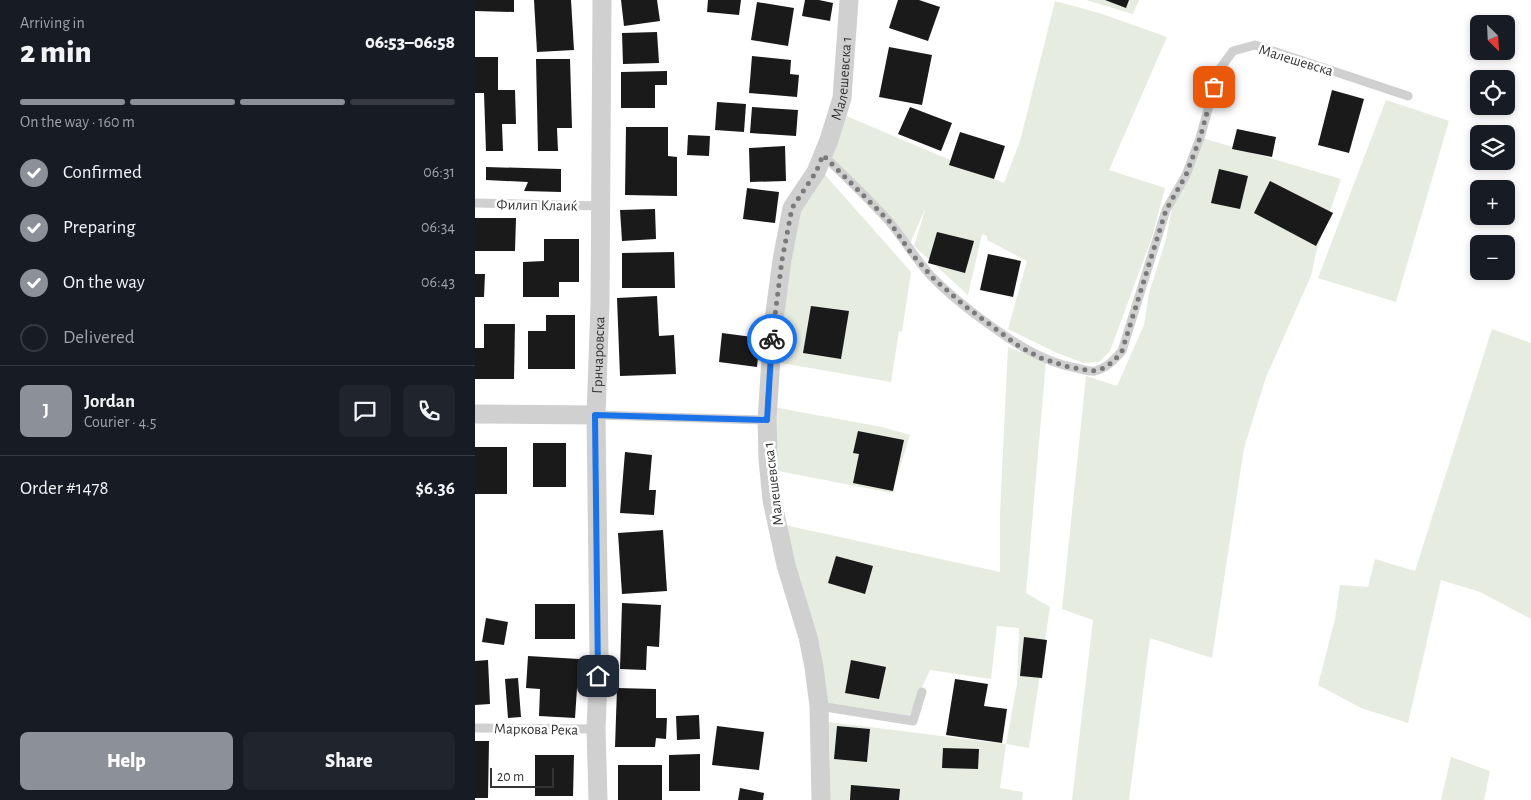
<!DOCTYPE html>
<html lang="en">
<head>
<meta charset="utf-8">
<style>
  body { margin:0; font-family:"Alegreya Sans",sans-serif; background:#20242c; color:#f1f3f6; height:100vh; display:flex; flex-direction:column; font-size:19px; white-space:nowrap }
  * { box-sizing:border-box; margin:0 }
  p { font-size:16px; color:#9ea1a6 }
  .icon { flex:none; width:28px; height:28px; fill:none; stroke:currentColor; stroke-width:2; stroke-linecap:round; stroke-linejoin:round }
  .map { position:relative; flex:1; overflow:hidden }
  .side { display:flex; flex-direction:column; background:#171b24; width:475px }
  .side>* { flex:none }
  .needle { width:32px; rotate:156deg }
  .tools { position:absolute; left:995px; top:15px; display:grid; gap:10px }
  .tools a { display:grid; place-items:center; width:45px; height:45px; border-radius:8px; background:#171b24; box-shadow:0 2px 8px #0003; font-size:25px }
  .scale { position:absolute; left:15px; bottom:12px; width:64px; box-sizing:border-box; padding-left:5px; border:2px solid #333; border-top:0; font-size:14px; line-height:18px; white-space:nowrap; color:#333; -webkit-text-stroke:4px #fff; paint-order:stroke }
  .pin { position:absolute; display:grid; place-items:center; width:42px; height:42px; color:#fff; margin:-21px; border-radius:10px; box-shadow:0 2px 8px #0006 }
  .courier { position:absolute; display:grid; place-items:center; width:50px; height:50px; margin:-25px; border:4px solid #1a73e8; border-radius:50%; background:#fff; color:#222; box-shadow:0 1px 6px #0007 }
  .summary em { font-style:normal; font-weight:800 }
  .summary div { display:flex; flex-direction:column-reverse }
  .summary { display:flex; align-items:center; justify-content:space-between; height:85px; padding:0 20px }
  h1 { font-size:32px; font-weight:800; line-height:38px }
  .bar { display:grid; grid-template-columns:repeat(4,1fr); gap:8px 5px; align-content:center; height:60px; padding:0 20px }
  .bar i { height:6px; border-radius:4px; background:#363941 }
  .bar .active { background:#8c9099 }
  .bar p { grid-column:span 4 }
  .line { display:flex; align-items:center; gap:12px; padding:0 20px; border-top:1px solid #363941 }
  .line div { flex:1 }
  .round { display:grid; place-items:center; flex:none; width:52px; height:52px; border-radius:8px; background:#20242c }
  ol { padding:0 20px; list-style:none }
  li { display:flex; align-items:center; gap:15px; height:55px }
  li p { margin-inline-start:auto }
  li .icon { padding:5px; border-radius:50%; background:#8c9099; color:#fff; stroke-width:4 }
  li:last-child { color:#9ea1a6 }
  li i { width:28px; height:28px; border:2px solid #363941; border-radius:50% }
  .cta { display:flex; gap:10px; margin-top:auto; padding:10px 20px }
  .cta a { flex:1; height:58px; border-radius:8px; background:#8c9099; color:#fff; font-size:20px; font-weight:800; line-height:58px; text-align:center }
  .cta a+a { background:#20242c; color:#f1f3f6 }
  main { display:flex; flex:1; min-height:0 }
  .map>svg:first-child { display:block }
</style>
</head>
<body>
<main>
<section class="side">
<div class="summary"><div><h1>2 min</h1><p>Arriving in</p></div><em>06:53–06:58</em></div>
<div class="bar"><i class="active"></i><i class="active"></i><i class="active"></i><i></i><p>On the way · 160 m</p></div>
<ol>
<li><svg class="icon" aria-label="check" viewBox="0 0 24 24"><path d="M5 12l5 5 9-10"/></svg>Confirmed<p>06:31</p></li>
<li><svg class="icon" aria-label="check" viewBox="0 0 24 24"><path d="M5 12l5 5 9-10"/></svg>Preparing<p>06:34</p></li>
<li><svg class="icon" aria-label="check" viewBox="0 0 24 24"><path d="M5 12l5 5 9-10"/></svg>On the way<p>06:43</p></li>
<li><i></i>Delivered</li>
</ol>
<div class="line" style="height:90px"><b class="round" style="background:#8c9099;color:#fff">J</b><div><b>Jordan</b><p>Courier · 4.5</p></div><a class="round"><svg class="icon" aria-label="chat" viewBox="0 0 24 24"><path d="M4 5h16v11H9l-5 4z"/></svg></a><a class="round"><svg class="icon" aria-label="phone" viewBox="0 0 24 24"><path d="M5 4h4l2 5-3 2q2 4 5 5l2-3 5 2v4C11 20 4 13 5 4z"/></svg></a></div>
<div class="line" style="height:65px"><div>Order #1478</div><b>$6.36</b></div>
<div class="cta"><a>Help</a><a>Share</a></div>
</section>
<div class="map">
<svg width="1056" height="800" viewBox="0 0 1056 800">
  <rect width="100%" height="100%" fill="#fff"/>
  <g fill="#e6ecdf">
    <polygon points="611,0 664,0 658,14"/>
    <polygon points="580,1 624,13 692,37 634,170 690,188 677,237 635,351 624,362 609,363 582,353 533,329 552,261 512,240 512,236 507,234 493,295 439,246 451,207 433,248 351,159 369,115 529,183 545,141"/>
    <polygon points="911,100 974,121 921,302 843,278"/>
    <polygon points="724,137 866,179 842,249 836,276 791,377 769,448 737,658 675,638 654,800 597,800 618,620 587,609 611,376 642,386 669,325 674,293 691,239 700,193"/>
    <polygon points="344,168 436,272 427,332 424,331 416,382 300,362 325,206"/>
    <polygon points="1017,329 1056,343 1056,619 1005,592 966,580 933,723 886,708 843,685 860,619 865,585 893,587 900,559 940,571"/>
    <polygon points="533,347 571,361 551,593 575,607 554,748 531,744 525,788 548,792 547,800 351,800 355,765 354,722 531,744 542,684 544,628 522,626 516,679 455,670 433,718 349,708 305,524 525,572 525,513"/>
    <polygon points="298,407 407,427 435,435 417,493 298,470"/>
    <polygon points="976,757 1015,771 1009,800 966,800"/>
  </g>
  <g fill="#1a1a1a">
    <polygon points="0,0 39,0 39,12 0,11"/>
    <polygon points="59,0 96,0 99,50 62,52"/>
    <polygon points="146,0 182,0 185,21 149,26"/>
    <polygon points="233,0 266,0 264,15 232,12"/>
    <polygon points="330,0 344,0 358,3 355,21 327,16"/>
    <polygon points="423,0 444,0 465,7 453,41 414,28"/>
    <polygon points="630,0 654,0 651,8"/>
    <polygon points="282,2 319,8 313,46 276,40"/>
    <polygon points="182,32 184,63 148,64 147,33"/>
    <polygon points="414,47 457,55 447,105 404,97"/>
    <polygon points="277,56 316,60 315,74 324,75 322,97 274,93"/>
    <polygon points="0,57 23,57 23,90 40,90 41,124 27,124 28,151 11,151 9,93 0,93"/>
    <polygon points="61,59 95,59 97,128 82,128 83,151 63,151"/>
    <polygon points="192,71 192,85 180,85 180,108 146,108 146,72"/>
    <polygon points="857,90 889,99 874,153 843,145"/>
    <polygon points="242,102 271,104 269,132 240,130"/>
    <polygon points="277,107 323,110 321,136 275,133"/>
    <polygon points="435,107 477,123 466,151 423,134"/>
    <polygon points="151,127 193,127 193,156 202,157 202,196 150,195"/>
    <polygon points="762,129 801,137 797,157 757,149"/>
    <polygon points="485,132 530,146 519,179 474,165"/>
    <polygon points="213,135 235,136 234,156 212,155"/>
    <polygon points="310,146 311,181 275,182 274,148"/>
    <polygon points="11,167 86,169 86,192 49,191 53,182 11,180"/>
    <polygon points="744,169 773,176 765,209 736,203"/>
    <polygon points="795,181 858,213 841,246 779,213"/>
    <polygon points="272,188 304,192 300,223 268,219"/>
    <polygon points="180,209 181,239 147,241 145,210"/>
    <polygon points="0,218 41,218 40,251 0,251"/>
    <polygon points="462,232 499,241 490,273 453,263"/>
    <polygon points="69,239 104,239 104,282 84,282 84,297 48,297 48,262 69,261"/>
    <polygon points="199,252 200,288 147,288 147,253"/>
    <polygon points="513,254 546,261 538,297 505,290"/>
    <polygon points="0,274 10,274 9,297 0,297"/>
    <polygon points="182,296 184,336 199,335 201,374 145,376 142,298"/>
    <polygon points="336,306 374,311 366,359 328,353"/>
    <polygon points="71,315 100,315 100,369 53,369 53,331 71,331"/>
    <polygon points="9,324 40,324 39,379 0,379 0,348 9,348"/>
    <polygon points="247,333 285,338 282,367 244,362"/>
    <polygon points="383,431 429,440 418,491 378,483 384,454 378,453"/>
    <rect x="58" y="443" width="33" height="44"/>
    <rect x="0" y="447" width="32" height="47"/>
    <polygon points="150,452 177,455 174,490 181,490 179,515 145,513"/>
    <polygon points="188,530 192,591 147,594 143,533"/>
    <polygon points="361,556 398,566 390,594 353,583"/>
    <polygon points="147,603 186,605 184,647 172,646 171,670 145,669"/>
    <rect x="60" y="604" width="40" height="35"/>
    <polygon points="11,618 33,622 29,645 7,642"/>
    <polygon points="549,637 572,640 567,678 545,676"/>
    <polygon points="53,656 104,659 100,718 64,716 65,689 51,688"/>
    <polygon points="13,660 15,704 0,705 0,661"/>
    <polygon points="376,660 411,667 404,699 370,693"/>
    <polygon points="43,678 46,717 33,718 30,679"/>
    <polygon points="480,679 513,684 509,706 532,709 527,743 471,735"/>
    <polygon points="142,688 181,689 181,718 192,718 191,739 181,738 180,747 140,747"/>
    <polygon points="224,715 225,739 202,740 201,716"/>
    <polygon points="242,726 289,732 284,770 237,765"/>
    <polygon points="362,726 395,729 392,762 359,759"/>
    <polygon points="0,741 14,741 13,798 0,798"/>
    <polygon points="468,748 504,749 503,769 467,768"/>
    <polygon points="225,754 225,791 194,791 194,755"/>
    <polygon points="60,755 99,755 98,796 60,796"/>
    <rect x="143" y="765" width="44" height="35"/>
    <polygon points="376,785 425,789 424,800 375,800"/>
    <polygon points="265,788 289,793 288,800 263,800"/>
  </g>
  <g fill="none" stroke-linecap="round" stroke-linejoin="round">
    <g stroke="#d0d0d0" stroke-width="9">
      <path d="M348 155C370 176 392 197 412 219 429 238 441 261 459 279 473 293 489 306 505 318 535 340 564 361 601 368 607 369 614 372 620 371 632 368 639 360 647 351L691 210 711 175 725 138 744 70 758 51 780 45 933 96"/>
      <polyline points="0,203 125,206"/>
      <polyline points="121,415 292,420"/>
      <polyline points="344,706 438,721 447,692"/>
      <polyline points="0,728 121,729"/>
    </g>
    <g stroke="#d0d0d0" stroke-width="19">
      <polyline points="0,414 121,415"/>
      <path id="s1" d="M123 800 121 729 124 658 121 415 125 304 127 0"/>
      <path id="s2" d="M346 800 344 706 339 667 333 637 311 565 297 500 293 459 292 420 298 327 307 260 317 208 341 172 354 140 367 98 374 0"/>
    </g>
  </g>
  <g fill="none" stroke-linecap="round" stroke-linejoin="round">
    <polyline stroke="#7a7a7a" stroke-width="5" stroke-dasharray="0 9" points="297,339 307,260 317,208 341,172 348,155 414,221 436,253 459,279 490,306 545,347 566,358 594,367 618,371 629,368 639,361 647,351 691,210 711,175 725,138 739,87"/>
    <polyline stroke="#1a73e8" stroke-width="6" points="123,676 120,415 292,420 297,339"/>
  </g>
  <g text-anchor="middle" stroke-width="5" stroke-linejoin="round" paint-order="stroke">
    <g font-size="15" fill="#333" stroke="#fff">
      <text transform="translate(821 60) rotate(17)" y="5">Малешевска</text>
      <text dy="5" stroke="none"><textPath href="#s2" startOffset="741">Малешевска 1</textPath></text>
      <text transform="translate(62 205) rotate(1)" y="5">Филип Клаиќ</text>
      <text dy="5" stroke="none"><textPath href="#s1" startOffset="445">Грнчаровска</textPath></text>
      <text transform="translate(298 484) rotate(-97)" y="5">Малешевска 1</text>
      <text transform="translate(61 729) rotate(1)" y="5">Маркова Река</text>
    </g>
  </g>
</svg>
<div class="tools">
<a><svg class="needle" viewBox="-14 -14 28 28"><path d="M0-13l5 13h-10z" fill="#e53935"/><path d="M0 13l5-13h-10z" fill="#9ea1a6"/></svg></a>
<a><svg class="icon" aria-label="locate" viewBox="0 0 24 24"><circle cx="12" cy="12" r="6"/><path d="M12 2v4M12 18v4M2 12h4M18 12h4"/></svg></a>
<a><svg class="icon" aria-label="layers" viewBox="0 0 24 24"><path d="M12 4l9 5-9 5-9-5zM3 14l9 5 9-5"/></svg></a>
<a>+</a>
<a>−</a>
</div>
<div class="scale">20 m</div>
<div class="pin" style="left:739px;top:87px;background:#ea580c"><svg class="icon" aria-label="bag" viewBox="0 0 24 24"><path d="M5 8h14l-1 12H6zM9 8a3 3 0 0 1 6 0"/></svg></div>
<div class="pin" style="left:123px;top:676px;background:#1f2937"><svg class="icon" aria-label="home" viewBox="0 0 24 24"><path d="M3 11l9-7 9 7M6 9v11h12V9"/></svg></div>
<div class="courier" style="left:297px;top:339px"><svg class="icon" aria-label="bike" viewBox="0 0 24 24"><circle cx="6" cy="16" r="4"/><circle cx="18" cy="16" r="4"/><path d="M6 16l4-8h5l3 8M10 8l3 8H6M13 5h3"/></svg></div>
</div>
</main>
</body>
</html>
